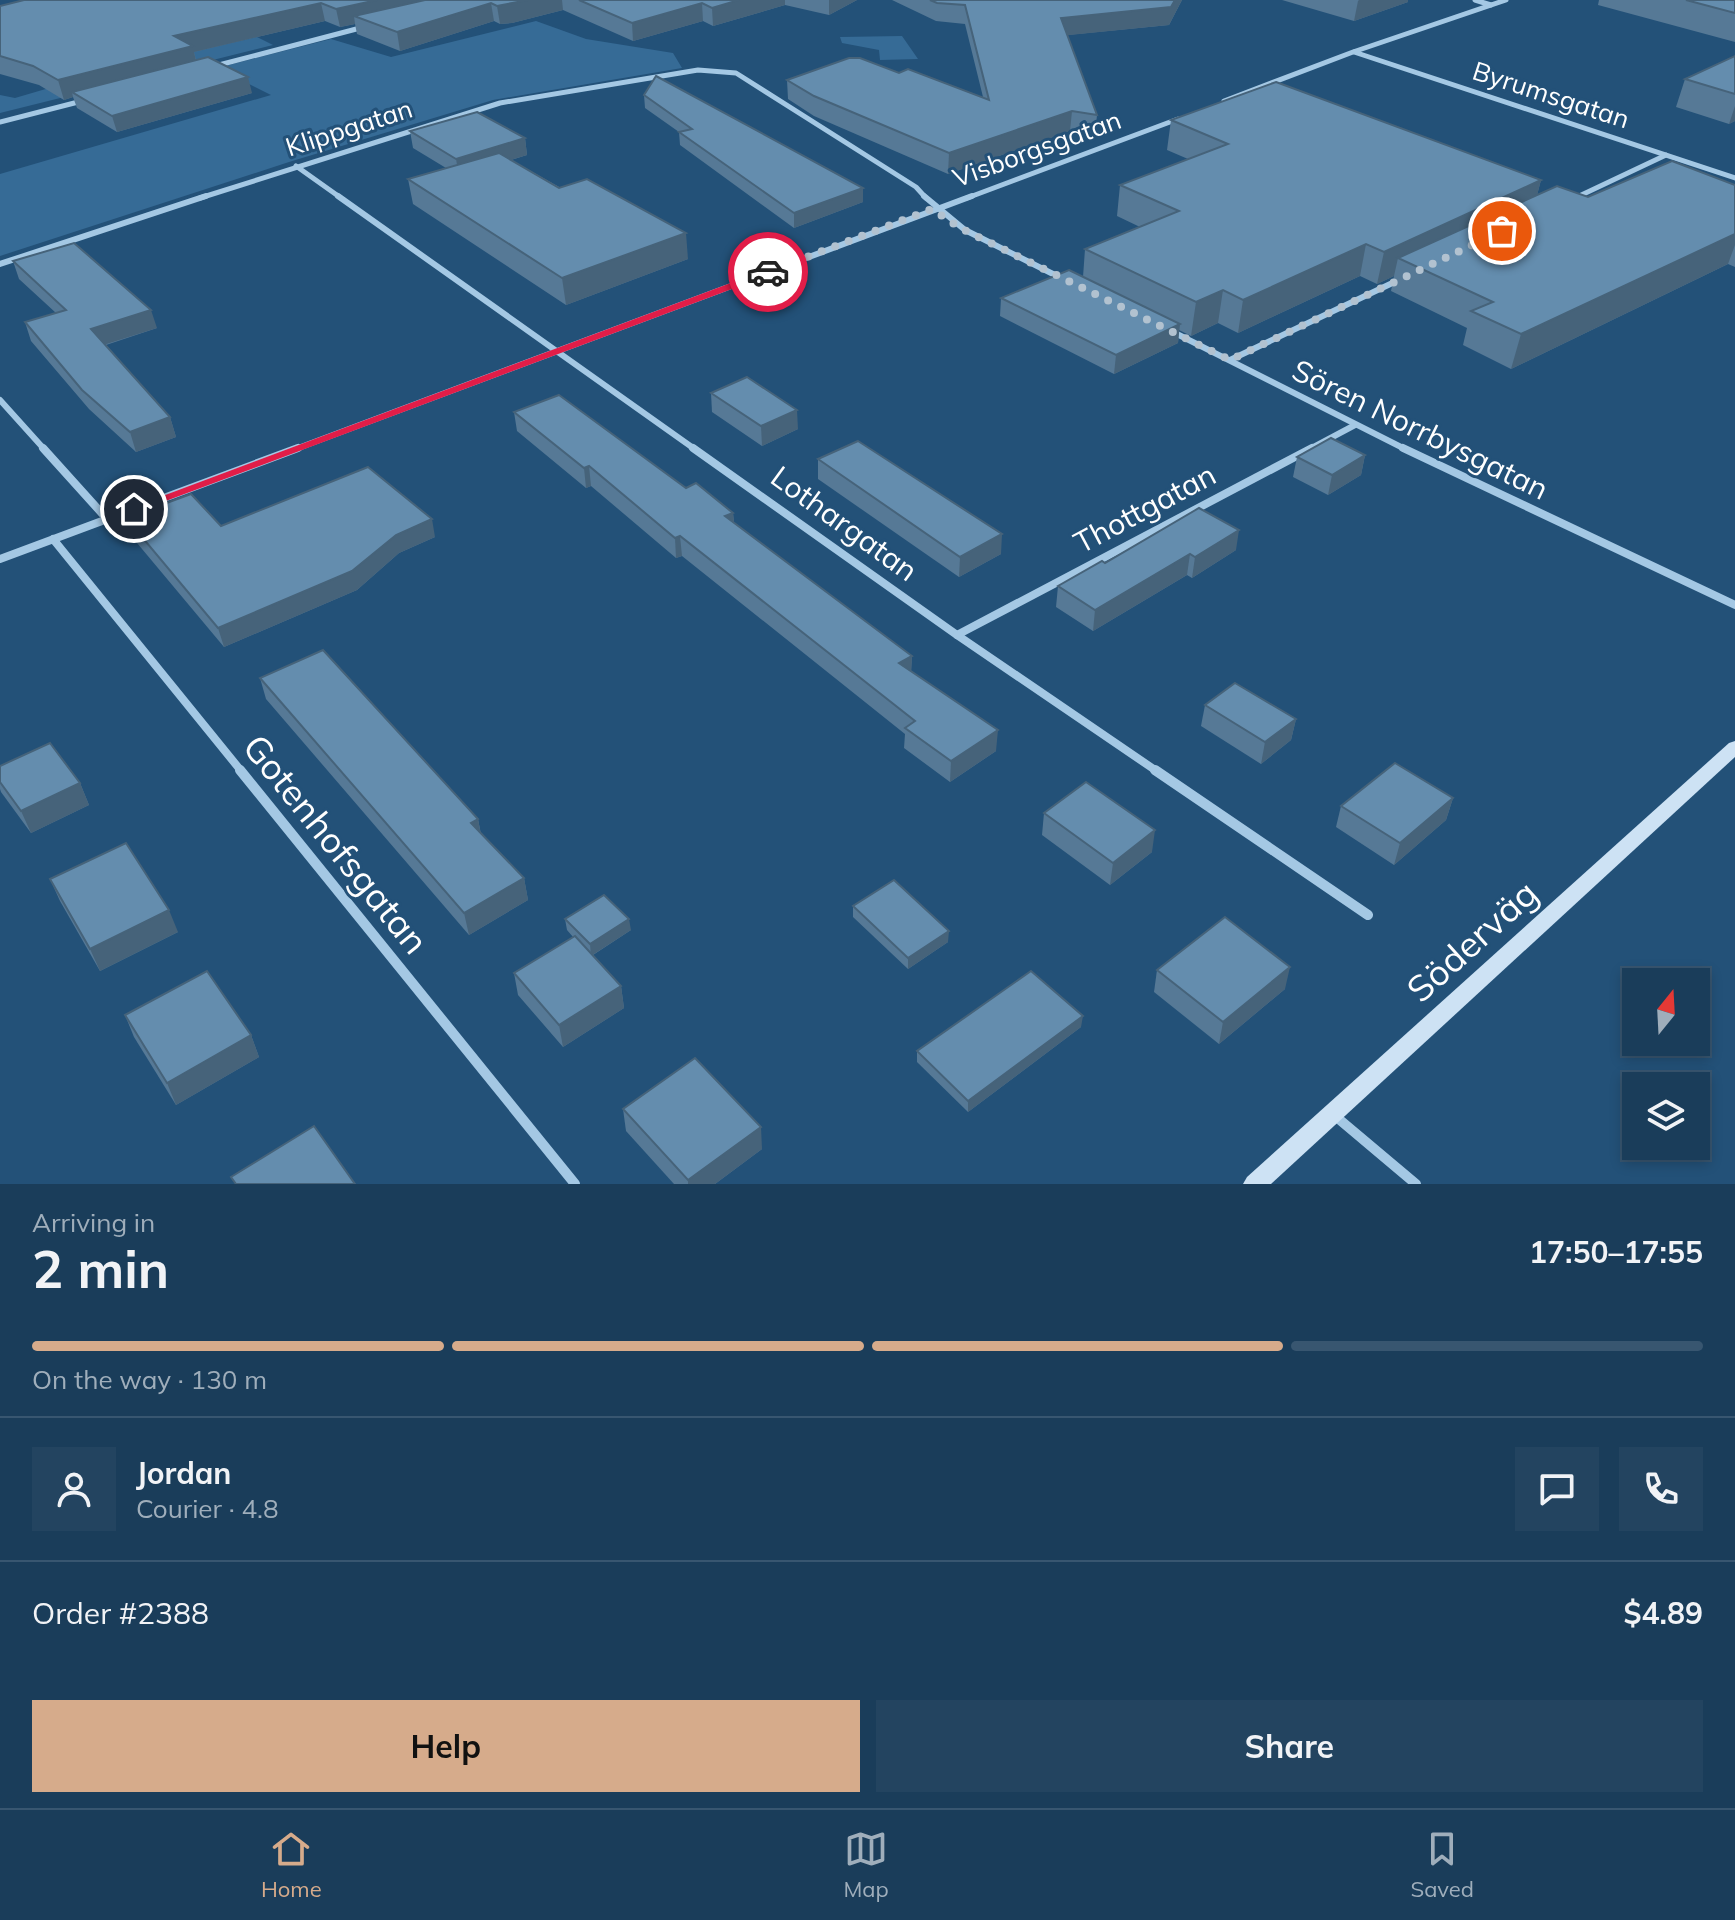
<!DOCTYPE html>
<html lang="en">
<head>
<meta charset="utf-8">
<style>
  body { margin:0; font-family:Mulish,sans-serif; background:#234460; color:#f1f3f6; height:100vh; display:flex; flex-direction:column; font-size:30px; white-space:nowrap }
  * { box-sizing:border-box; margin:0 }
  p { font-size:26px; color:#9faebb }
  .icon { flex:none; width:44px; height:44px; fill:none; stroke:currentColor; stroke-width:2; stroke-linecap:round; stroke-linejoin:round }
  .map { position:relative; height:1184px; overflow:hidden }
  .drawer { display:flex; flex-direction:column; background:#1a3d5a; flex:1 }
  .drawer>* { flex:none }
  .needle { width:52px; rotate:18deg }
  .buttons { position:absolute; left:1622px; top:968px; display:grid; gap:16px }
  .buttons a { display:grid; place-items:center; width:88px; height:88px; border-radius:0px; background:#1a3d5a; box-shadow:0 4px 12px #0003,0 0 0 2px #385670; font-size:40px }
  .pin { position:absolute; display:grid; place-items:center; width:68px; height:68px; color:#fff; margin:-34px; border:4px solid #fff; border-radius:50%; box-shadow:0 2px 8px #0007 }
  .courier { position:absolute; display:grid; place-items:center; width:80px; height:80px; margin:-40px; border:6px solid #e11d48; border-radius:50%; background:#fff; color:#222; box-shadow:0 2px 10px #0007 }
  .head em { font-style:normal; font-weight:700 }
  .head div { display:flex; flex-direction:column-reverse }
  .head { display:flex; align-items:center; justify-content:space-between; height:136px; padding:0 32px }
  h1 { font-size:52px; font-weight:700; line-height:60px }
  .bar { display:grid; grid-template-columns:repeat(4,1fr); gap:12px 8px; align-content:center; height:96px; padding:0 32px }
  .bar i { height:10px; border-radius:6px; background:#385670 }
  .bar .selected { background:#d6ab8b }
  .bar p { grid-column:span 4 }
  .line { display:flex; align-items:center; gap:20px; padding:0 32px; border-top:2px solid #385670 }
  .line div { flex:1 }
  .round { display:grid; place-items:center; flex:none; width:84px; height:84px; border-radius:0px; background:#234460 }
  .primary-button { display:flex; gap:16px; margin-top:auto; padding:16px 32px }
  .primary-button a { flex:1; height:92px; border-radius:0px; background:#d6ab8b; color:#111; font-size:32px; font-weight:700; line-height:92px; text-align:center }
  .primary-button a+a { background:#234460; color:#f1f3f6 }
  .menu { display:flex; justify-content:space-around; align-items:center; height:112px; border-top:2px solid #385670; background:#1a3d5a; font-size:22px; color:#9faebb }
  .menu a { display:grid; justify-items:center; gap:4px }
  .menu .selected { color:#d6ab8b }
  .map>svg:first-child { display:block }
</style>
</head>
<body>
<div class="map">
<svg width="1735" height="1184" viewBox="0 0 1735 1184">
  <rect width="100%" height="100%" fill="#235178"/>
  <g fill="#366b96">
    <polygon points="536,21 586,39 673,53 682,68 493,100 289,162 0,256 0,174 271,95 217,68 331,39 391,57"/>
    <polygon points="902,36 918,59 880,60 879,50 842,43 840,37"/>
    <polygon points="257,37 273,45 0,113 0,95 15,98 90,76"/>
  </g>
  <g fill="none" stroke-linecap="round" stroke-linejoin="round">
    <g stroke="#a4c8e4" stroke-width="5">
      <polyline points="1475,0 1491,5"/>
      <polyline points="1354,52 1735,178"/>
      <polyline points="215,66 364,27"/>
      <polyline points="1224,101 1353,52 1506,0"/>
      <polyline points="0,122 86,100"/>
      <polyline points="296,166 341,198"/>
      <polyline points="200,198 500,103 698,70 736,73 916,187 926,198"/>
      <polyline points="967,198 1178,119"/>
      <polyline points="1575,198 1666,155"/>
    </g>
    <g stroke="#a4c8e4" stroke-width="6">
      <polyline points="338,196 696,450"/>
      <polyline points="924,196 965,230 1065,280"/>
      <polyline points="1574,198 1579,196"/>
      <polyline points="0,264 206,196"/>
      <polyline points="1171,331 1407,450"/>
      <polyline points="1230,360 1403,278"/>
      <polyline points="0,400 45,450"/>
      <polyline points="293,450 972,196"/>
      <polyline points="1308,450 1355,425"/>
    </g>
    <g stroke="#a4c8e4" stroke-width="8">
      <polyline points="43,448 107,519"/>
      <polyline points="693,448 957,635 1158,772"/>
      <polyline points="1403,448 1735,605"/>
      <polyline points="53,539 242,772"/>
      <polyline points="0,559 298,448"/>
      <polyline points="957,635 1312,448"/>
    </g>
    <g stroke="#a4c8e4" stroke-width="10">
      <polyline points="240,770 575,1184"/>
      <polyline points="1155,770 1368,915"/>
      <polyline points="1334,1115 1416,1184"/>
    </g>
    <polygon fill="#cde2f4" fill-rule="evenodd" points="1735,741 1735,757 1271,1184 1243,1184 1247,1177 1729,743"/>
  </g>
  <g fill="#567996">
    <polygon points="24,0 857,0 829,15 785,5 713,26 703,21 633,41 563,10 512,23 500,24 494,21 400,51 357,34 355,24 340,27 325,21 194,52 196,60 252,93 117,132 77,108 73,97 64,100 39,85 0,74 0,6"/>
    <polygon points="892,0 1182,0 1169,25 1067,35 1097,115 1095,135 1070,131 948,174 814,116 788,99 787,80 899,73 983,97 965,24 936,21"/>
    <polygon points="1282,0 1408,0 1408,2 1354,21"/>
    <polygon points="1599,0 1735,0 1735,42 1598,5"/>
    <polygon points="1735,56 1735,121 1729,124 1676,107 1685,79"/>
    <polygon points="644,95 863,188 863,202 794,228 680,145 679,132 645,108"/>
    <polygon points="1171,120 1541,180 1537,195 1588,197 1735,185 1735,267 1728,264 1511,369 1463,345 1467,328 1391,291 1394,276 1377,284 1360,276 1238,333 1218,323 1191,336 1179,330 1178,343 1114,374 1000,316 1001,298 1083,277 1085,249 1140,227 1117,216 1120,185 1188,159 1167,150"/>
    <polygon points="410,131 525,138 527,155 511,160 688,259 566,305 413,204 408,179 446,168 413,148"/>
    <polygon points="13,261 157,328 106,345 170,417 176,437 136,452 89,409 31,341 25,322 56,313 19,279"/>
    <polygon points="711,393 798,429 762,446 712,412"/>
    <polygon points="514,412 686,488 733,513 734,523 912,656 911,671 996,751 950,782 904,748 905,734 682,556 676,558 591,486 586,488 517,431"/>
    <polygon points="1365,455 1361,475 1328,495 1293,477 1297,457"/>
    <polygon points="818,459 1001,554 959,577 818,479"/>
    <polygon points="126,518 221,526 435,537 399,553 357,590 224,647 132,537"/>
    <polygon points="1236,550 1192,578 1187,575 1093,631 1056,607 1058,586 1105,563"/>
    <polygon points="260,678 478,819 481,834 524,878 528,900 469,935 266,699"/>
    <polygon points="1205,705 1296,719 1291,740 1261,764 1201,726"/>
    <polygon points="0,766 80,783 89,805 31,833 1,792 0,789"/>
    <polygon points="1453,798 1446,820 1394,865 1336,827 1341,806"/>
    <polygon points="1044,813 1152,852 1110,885 1042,835"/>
    <polygon points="50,879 178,932 100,971 60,901"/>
    <polygon points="853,906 948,942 908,969 853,917"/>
    <polygon points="565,919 631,930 593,955 621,986 624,1008 563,1047 518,995 514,973 573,937 567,930"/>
    <polygon points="1157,970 1285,989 1219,1044 1154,992"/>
    <polygon points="125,1015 251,1035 259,1057 176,1105 134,1037"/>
    <polygon points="1081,1027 968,1112 917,1062 917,1051"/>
    <polygon points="623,1109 762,1149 715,1184 674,1184 626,1131"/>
  </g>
  <g fill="#46637a">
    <polygon points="377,0 458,0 354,16 355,24 340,27 336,9"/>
    <polygon points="528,0 562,0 563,10 512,23 500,24 497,6"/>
    <polygon points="739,0 785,0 785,5 713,26 712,8"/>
    <polygon points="829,0 857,0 829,15"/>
    <polygon points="1175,0 1182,0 1169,25 1060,36 1061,18"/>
    <polygon points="1359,0 1408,0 1408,2 1354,21 1358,1"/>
    <polygon points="321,3 325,21 194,52 197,65 72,92 73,97 64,100 58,80 174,36"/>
    <polygon points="491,3 494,21 400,51 397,32"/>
    <polygon points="702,3 703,21 633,41 632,23"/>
    <polygon points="248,77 252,93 117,132 112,116"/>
    <polygon points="1735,106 1735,121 1729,124"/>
    <polygon points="1072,111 1070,131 948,174 949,153"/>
    <polygon points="525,138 527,155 459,176 456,159"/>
    <polygon points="1541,180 1533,211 1398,258 1394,276 1377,284 1384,252"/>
    <polygon points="863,188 863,202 794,228 794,213"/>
    <polygon points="686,233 688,259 566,305 562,278"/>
    <polygon points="1735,234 1735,245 1728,264 1511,369 1521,334"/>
    <polygon points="1366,244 1360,276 1238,333 1243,300"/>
    <polygon points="1223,290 1218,323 1191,336 1196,302"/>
    <polygon points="151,310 157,328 97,347 91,329"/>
    <polygon points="1180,324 1178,343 1114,374 1116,355"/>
    <polygon points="797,410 798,429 762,446 761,426"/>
    <polygon points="170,417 176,437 136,452 130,432"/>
    <polygon points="1365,455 1361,475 1328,495 1332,475"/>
    <polygon points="589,466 591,486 586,488 584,468"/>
    <polygon points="733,513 735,532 725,516"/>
    <polygon points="432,519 435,537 399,553 357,590 224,647 218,628 396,535"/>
    <polygon points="1239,530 1236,550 1192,578 1195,557"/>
    <polygon points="1002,534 1001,554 959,577 960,557"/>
    <polygon points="680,536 682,556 676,558 675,538"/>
    <polygon points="1190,554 1187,575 1093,631 1095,610"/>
    <polygon points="912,656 911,676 899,663"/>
    <polygon points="1296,719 1291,740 1261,764 1265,742"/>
    <polygon points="998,730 996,751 950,782 951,761"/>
    <polygon points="80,783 89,805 31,833 21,811"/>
    <polygon points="1453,798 1446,820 1394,865 1400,843"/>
    <polygon points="478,819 482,841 471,823"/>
    <polygon points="1155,830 1152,852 1110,885 1113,863"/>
    <polygon points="524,878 528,900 469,935 464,913"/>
    <polygon points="169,910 178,932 100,971 90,949"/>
    <polygon points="629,919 631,930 591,956 590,944"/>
    <polygon points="949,931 948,942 908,969 908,958"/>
    <polygon points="1290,967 1285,989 1219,1044 1223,1022"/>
    <polygon points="621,986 624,1008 563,1047 559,1025"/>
    <polygon points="1083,1016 1081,1027 968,1112 968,1101"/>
    <polygon points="251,1035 259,1057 176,1105 167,1083"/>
    <polygon points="761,1127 762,1149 715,1184 688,1184 688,1180"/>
  </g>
  <g fill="#648dae" stroke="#46637a" stroke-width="2">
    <polygon points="24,0 377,0 336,9 321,3 174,36 193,46 58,80 33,66 0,56 0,6"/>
    <polygon points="425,0 528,0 497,6 491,3 397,32 354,16"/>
    <polygon points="579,0 739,0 712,8 702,3 632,23"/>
    <polygon points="930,0 1175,0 1171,7 1061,18 1097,115 1072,111 949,153 814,96 787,80 849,58 860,58 899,73 908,69 989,100 965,5 937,3"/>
    <polygon points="1686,0 1735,0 1735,13"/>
    <polygon points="1735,56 1735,94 1685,79"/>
    <polygon points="208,57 248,77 112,116 72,92"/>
    <polygon points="656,76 863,188 794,213 679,132 692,129 644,95"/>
    <polygon points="1276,82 1541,180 1384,252 1366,244 1243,300 1223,290 1196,302 1085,249 1179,211 1120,185 1228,144 1171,120"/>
    <polygon points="477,112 525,138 456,159 410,131"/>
    <polygon points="499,153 559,188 587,179 686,233 562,278 408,179"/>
    <polygon points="1672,161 1735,185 1735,234 1521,334 1471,311 1493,302 1398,258 1557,186 1588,197"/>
    <polygon points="74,243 151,310 91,329 170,417 130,432 82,390 25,322 66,310 13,261"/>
    <polygon points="1069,270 1180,324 1116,355 1001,298"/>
    <polygon points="747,377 797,410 761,426 711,393"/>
    <polygon points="559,395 686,488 696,483 733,513 725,516 912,656 899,663 998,730 951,761 905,728 915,721 680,536 675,538 589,466 584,468 514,412"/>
    <polygon points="1331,438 1365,455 1332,475 1297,457"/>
    <polygon points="858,441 1002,534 960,557 818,459"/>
    <polygon points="368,467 432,519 396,535 352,571 218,628 126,518 191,494 221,526"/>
    <polygon points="1199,508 1239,530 1195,557 1190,554 1095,610 1058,586 1102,561 1105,563"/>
    <polygon points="323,650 478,819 471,823 524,878 464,913 260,678"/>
    <polygon points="1235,683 1296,719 1265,742 1205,705"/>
    <polygon points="50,743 80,783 21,811 0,782 0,766"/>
    <polygon points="1395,763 1453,798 1400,843 1341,806"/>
    <polygon points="1086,782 1155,830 1113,863 1044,813"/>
    <polygon points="126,843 169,910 90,949 50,879"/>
    <polygon points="894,880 949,931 908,958 853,906"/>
    <polygon points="604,895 629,919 590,944 565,919"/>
    <polygon points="1225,917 1290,967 1223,1022 1157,970"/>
    <polygon points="575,936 621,986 559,1025 514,973"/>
    <polygon points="207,971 251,1035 167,1083 125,1015"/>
    <polygon points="1031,971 1083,1016 968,1101 917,1051"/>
    <polygon points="695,1058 761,1127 688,1180 623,1109"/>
    <polygon points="314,1126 355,1184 236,1184 231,1177"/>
  </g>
  <polygon fill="#e11d48" points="768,269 772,274 139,511 128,509"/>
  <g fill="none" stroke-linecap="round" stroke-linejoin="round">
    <polyline stroke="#b2c2d0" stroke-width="8" stroke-dasharray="0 14.4" points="768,272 932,209 960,228 1230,360 1502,231"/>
  </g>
  <g text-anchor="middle" stroke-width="6" stroke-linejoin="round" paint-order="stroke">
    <g font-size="26" fill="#fff" stroke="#235178">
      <text transform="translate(1551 95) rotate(18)" y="9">Byrumsgatan</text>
      <text transform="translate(349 128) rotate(-18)" y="9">Klippgatan</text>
      <text transform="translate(1037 149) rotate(-20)" y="9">Visborgsgatan</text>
    </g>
    <g font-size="30" fill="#fff" stroke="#235178">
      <text transform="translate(1420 430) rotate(26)" y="10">Sören Norrbysgatan</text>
      <text transform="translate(1145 509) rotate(-28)" y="10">Thottgatan</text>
      <text transform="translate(844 524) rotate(36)" y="10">Lothargatan</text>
    </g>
    <g font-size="36" fill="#fff" stroke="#235178">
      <text transform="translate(336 844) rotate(51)" y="13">Gotenhofsgatan</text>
      <text transform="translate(1472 941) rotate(-42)" y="13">Söderväg</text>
    </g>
  </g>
</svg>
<div class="buttons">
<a><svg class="needle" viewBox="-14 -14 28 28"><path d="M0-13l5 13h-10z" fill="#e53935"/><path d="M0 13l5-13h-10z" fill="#9faebb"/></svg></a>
<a><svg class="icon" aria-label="layers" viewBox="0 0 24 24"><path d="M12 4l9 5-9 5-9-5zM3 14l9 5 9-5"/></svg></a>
</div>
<div class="pin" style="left:1502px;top:231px;background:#ea580c"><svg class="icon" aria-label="bag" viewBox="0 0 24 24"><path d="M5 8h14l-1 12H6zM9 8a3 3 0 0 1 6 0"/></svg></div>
<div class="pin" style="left:134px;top:509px;background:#1f2937"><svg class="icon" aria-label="home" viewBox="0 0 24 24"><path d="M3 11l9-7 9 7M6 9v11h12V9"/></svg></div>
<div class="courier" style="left:768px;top:272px"><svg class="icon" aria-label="car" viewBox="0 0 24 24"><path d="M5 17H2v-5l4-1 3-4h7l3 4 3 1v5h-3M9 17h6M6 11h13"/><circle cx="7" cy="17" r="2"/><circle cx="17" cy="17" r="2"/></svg></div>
</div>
<section class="drawer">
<div class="head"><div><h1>2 min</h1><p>Arriving in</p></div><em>17:50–17:55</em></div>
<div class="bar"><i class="selected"></i><i class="selected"></i><i class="selected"></i><i></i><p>On the way · 130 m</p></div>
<div class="line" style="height:144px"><a class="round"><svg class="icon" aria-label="person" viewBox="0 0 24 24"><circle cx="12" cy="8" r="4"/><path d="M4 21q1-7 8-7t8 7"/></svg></a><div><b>Jordan</b><p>Courier · 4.8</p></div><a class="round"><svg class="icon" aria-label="chat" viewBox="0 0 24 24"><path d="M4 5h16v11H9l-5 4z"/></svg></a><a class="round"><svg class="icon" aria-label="phone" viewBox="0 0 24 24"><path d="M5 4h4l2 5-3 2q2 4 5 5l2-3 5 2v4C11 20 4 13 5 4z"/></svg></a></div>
<div class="line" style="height:104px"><div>Order #2388</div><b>$4.89</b></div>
<div class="primary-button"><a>Help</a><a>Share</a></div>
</section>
<nav class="menu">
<a class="selected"><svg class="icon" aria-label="home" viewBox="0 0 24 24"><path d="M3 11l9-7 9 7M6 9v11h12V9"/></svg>Home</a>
<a><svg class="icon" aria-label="map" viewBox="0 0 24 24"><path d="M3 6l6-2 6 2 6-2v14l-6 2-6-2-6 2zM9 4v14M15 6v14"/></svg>Map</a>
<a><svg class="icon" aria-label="saved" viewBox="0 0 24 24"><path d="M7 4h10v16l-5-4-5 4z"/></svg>Saved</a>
</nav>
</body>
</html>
